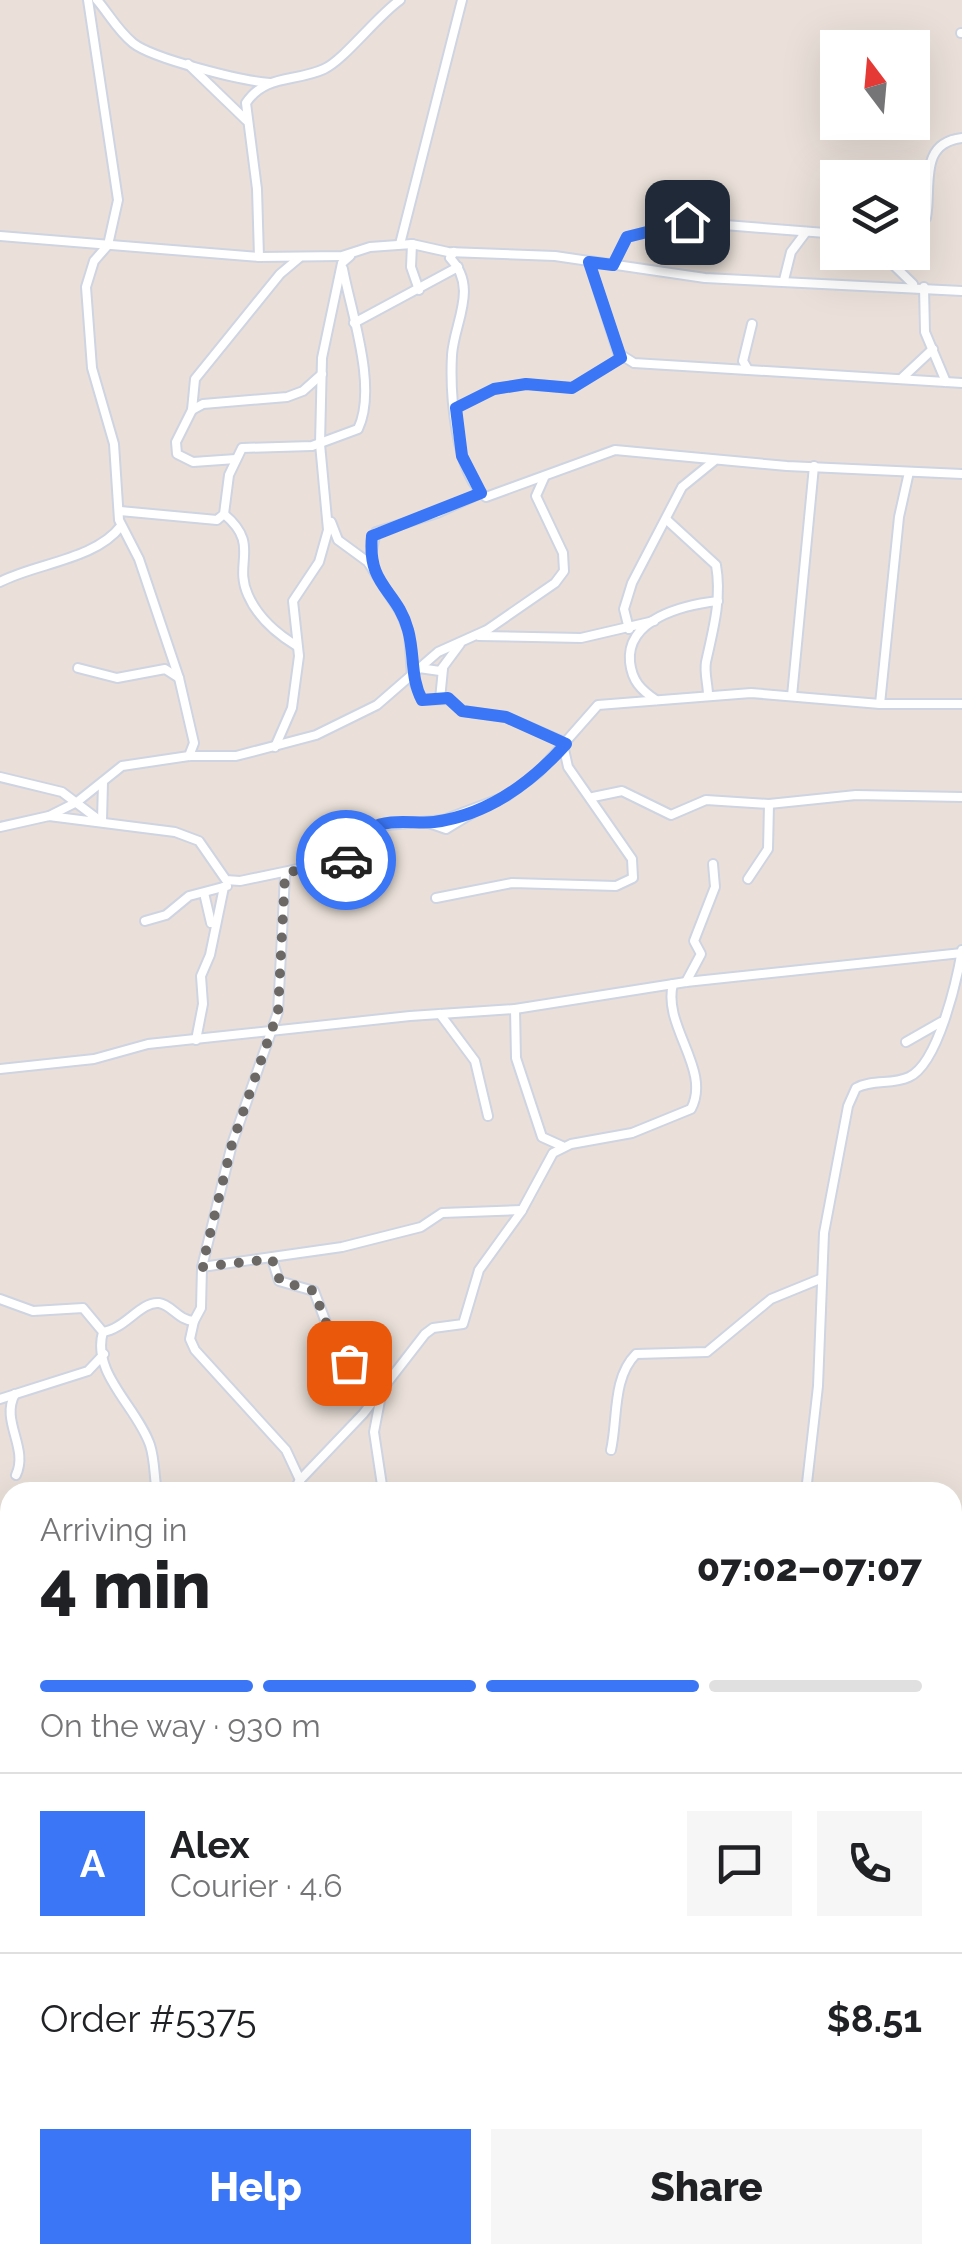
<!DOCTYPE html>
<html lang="en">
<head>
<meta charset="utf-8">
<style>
  body { margin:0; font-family:Raleway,sans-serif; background:#f6f6f6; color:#202124; height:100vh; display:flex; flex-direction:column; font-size:38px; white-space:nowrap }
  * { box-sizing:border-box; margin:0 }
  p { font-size:32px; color:#757577 }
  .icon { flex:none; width:55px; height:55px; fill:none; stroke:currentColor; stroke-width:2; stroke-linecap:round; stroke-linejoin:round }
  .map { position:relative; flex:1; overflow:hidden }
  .drawer { position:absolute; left:0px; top:1482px; width:962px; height:782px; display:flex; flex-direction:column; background:#fff; border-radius:30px 30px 0 0; box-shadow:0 10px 40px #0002 }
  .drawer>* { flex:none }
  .needle { width:65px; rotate:344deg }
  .fabs { position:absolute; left:820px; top:30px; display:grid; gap:20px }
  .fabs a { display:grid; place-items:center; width:110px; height:110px; border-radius:0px; background:#fff; box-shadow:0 10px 40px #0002; font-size:50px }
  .pin { position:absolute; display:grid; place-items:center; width:85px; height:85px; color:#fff; margin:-42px; border-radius:20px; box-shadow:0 5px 15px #0006 }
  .courier { position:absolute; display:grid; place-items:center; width:100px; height:100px; margin:-50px; border:8px solid #3a76f5; border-radius:50%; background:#fff; color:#222; box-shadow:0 2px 12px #0007 }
  .headline em { font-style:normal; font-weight:800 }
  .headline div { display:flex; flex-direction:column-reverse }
  .headline { display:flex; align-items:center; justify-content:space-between; height:170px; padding:0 40px }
  h1 { font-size:65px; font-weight:800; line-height:75px }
  .bar { display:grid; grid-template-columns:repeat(4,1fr); gap:15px 10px; align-content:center; height:120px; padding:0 40px }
  .bar i { height:12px; border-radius:8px; background:#e0e0e0 }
  .bar .on { background:#3a76f5 }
  .bar p { grid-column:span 4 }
  .line { display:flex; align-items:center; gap:25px; padding:0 40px; border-top:2px solid #e0e0e0 }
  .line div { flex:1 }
  .round { display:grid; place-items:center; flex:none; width:105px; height:105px; border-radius:0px; background:#f6f6f6 }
  .button { display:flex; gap:20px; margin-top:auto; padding:20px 40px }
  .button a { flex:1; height:115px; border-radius:0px; background:#3a76f5; color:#fff; font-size:40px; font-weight:800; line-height:115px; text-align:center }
  .button a+a { background:#f6f6f6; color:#202124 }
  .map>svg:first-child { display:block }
</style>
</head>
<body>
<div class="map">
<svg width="962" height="2264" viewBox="0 0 962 2264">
  <rect width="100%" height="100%" fill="#eae0d9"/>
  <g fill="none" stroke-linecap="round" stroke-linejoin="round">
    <g stroke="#ced4e1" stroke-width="12">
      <g id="minor">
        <polyline points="88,0 118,200 108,245 94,261 86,287 92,368 114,444 119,520 139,559 179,678 194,743 189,756"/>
        <path d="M97 0C109 14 118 31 133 43 153 59 243 81 270 83"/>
        <polyline points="961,33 962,33"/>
        <polyline points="188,64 246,120"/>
        <path d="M912 226 926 218C932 186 918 143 962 138"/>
        <polyline points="0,236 259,257 342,256 370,247 412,244 448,252 555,256 705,278 962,291"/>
        <polyline points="400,244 462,0"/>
        <polyline points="412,244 411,267 419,290"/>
        <path d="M454 252 450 258C479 287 454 323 452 355 450 392 455 474 486 497L615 450 787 466 962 474"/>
        <polyline points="880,252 913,284"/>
        <path d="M259 257 257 189 246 103C265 74 296 82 324 69 344 60 376 17 400 0"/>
        <polyline points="589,262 618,353 634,363 962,383"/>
        <polyline points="613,265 627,237 687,222 838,234"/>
        <polyline points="784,280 791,252 806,232"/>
        <polyline points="924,287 925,332 946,382"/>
        <polyline points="354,323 458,267"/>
        <polyline points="747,368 743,361 752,324"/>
        <polyline points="902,378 933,349"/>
        <polyline points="456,408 494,389 526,384 572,388 621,358"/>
        <polyline points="192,410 203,404 287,397 303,391 322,374"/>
        <polyline points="236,459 193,462 177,454 176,442 192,410 195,379 280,274 299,258"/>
        <path d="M120 511 217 520 224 514 229 475 242 448 312 446 358 429C378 388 351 312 343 269"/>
        <path d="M224 514C261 545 233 562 248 595 258 618 277 634 297 646"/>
        <path d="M668 521 716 565C722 599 713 630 706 662 704 673 708 684 708 695"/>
        <polyline points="331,522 338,540 368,562 401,613 409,633 412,677 422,700 448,699 463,711 506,717 566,743"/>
        <polyline points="369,563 376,532 437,513 481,493"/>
        <path d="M0 582C36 563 95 560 121 526"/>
        <polyline points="629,629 624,609 632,583 682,487 714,461"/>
        <polyline points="479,636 581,638 654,621"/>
        <polyline points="78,668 117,678 165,669 179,678"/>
        <polyline points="419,668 440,671 460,644"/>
        <polyline points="792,696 814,466"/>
        <polyline points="440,699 443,669"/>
        <path d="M656 700C641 690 632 681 630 662 626 619 683 605 718 601"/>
        <polyline points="880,704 899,517 909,472"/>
        <polyline points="275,747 292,708 299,656 293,601 319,562 328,530 320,444 322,358 342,263 350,256"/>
        <polyline points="0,777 62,792 99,820"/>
        <polyline points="593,797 622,791 671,815 706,800 769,804 856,795 962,797"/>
        <polyline points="49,816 77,802 122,766 189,756 236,756 316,735 377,705 438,652 487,630 555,583 564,571 563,553 536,496 544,478"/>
        <polyline points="102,821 103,782"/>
        <polyline points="426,822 446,829 474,812"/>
        <polyline points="0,827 49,816 175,832 199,841 226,880 240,881 355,857 367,833 377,826 443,820 507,796 538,773 598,705 751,693 880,704 962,704"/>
        <polyline points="748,879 768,849 769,804"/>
        <polyline points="204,893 211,923"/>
        <polyline points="436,898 512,883 616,886 633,878 632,859 568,767 564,749"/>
        <polyline points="145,921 166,915 189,896 227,886"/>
        <polyline points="686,982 701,954 694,941 715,887 713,864"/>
        <polyline points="515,1009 516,1058 542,1137 562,1146"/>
        <polyline points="440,1014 475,1061 488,1116"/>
        <polyline points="196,1040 203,1004 201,976 210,955 224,887"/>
        <polyline points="906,1042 941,1022"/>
        <polyline points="0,1069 94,1059 148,1044 410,1016 515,1009 686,982 962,953"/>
        <polyline points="272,1259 279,1281 314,1291 336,1349 382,1390 374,1432 383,1492"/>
        <polyline points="202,1267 342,1247 421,1227 442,1213 522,1210"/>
        <path d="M0 1299 33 1311 83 1308 103 1332C91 1373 137 1407 150 1445 155 1460 154 1477 157 1492"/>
        <polyline points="194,1321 190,1339 195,1350 286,1450 300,1480"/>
        <path d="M103 1332C125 1329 141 1301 159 1303 172 1305 178 1320 194 1321L201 1308 202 1267 232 1144 278 1012 285 875"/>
        <path d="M15 1394C0 1421 29 1448 16 1475"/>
        <polyline points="0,1399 88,1371 104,1354"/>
        <path d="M611 1450C618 1419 612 1378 636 1354L707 1352 771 1299 820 1279"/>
        <path d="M293 1492 300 1480 363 1414 425 1334 433 1328 463 1324 479 1270 521 1212 553 1153 571 1144 632 1133 691 1109C712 1070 662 1026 673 984"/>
        <path d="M806 1492 818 1386 824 1233 848 1106 856 1088C873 1079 892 1085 909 1077 938 1064 957 980 962 950"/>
        <polyline points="952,1721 962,1719"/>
        <polyline points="0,1866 10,1861"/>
        <polyline points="0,1950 10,1949"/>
        <polyline points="952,2075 962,2098"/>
        <polyline points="952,2130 962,2119"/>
        <polyline points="952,2220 962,2217"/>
        <polyline points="35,2264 36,2255"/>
        <polyline points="318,2264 319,2255"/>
        <polyline points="490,2264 495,2255"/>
        <polyline points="523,2264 535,2255"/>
        <polyline points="897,2264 898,2255"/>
      </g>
    </g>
    <use href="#minor" stroke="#fff" stroke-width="8"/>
  </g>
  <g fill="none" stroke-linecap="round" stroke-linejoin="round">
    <polyline stroke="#6b6865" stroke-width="10" stroke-dasharray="0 18" points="346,860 305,866 285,875 278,1012 232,1144 202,1267 272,1259 280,1281 314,1291 336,1349 349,1363"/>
    <path stroke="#3a76f5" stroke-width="12" d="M346 860 358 855C362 847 364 833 372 828 387 818 417 824 434 822 488 815 531 783 566 744L506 717 462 711 448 698 422 700C410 677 415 655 408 630 397 589 367 587 372 536L481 493 462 456 456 408 494 389 526 384 572 388 621 358 589 262 613 265 627 237 687 222"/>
  </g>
</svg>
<div class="fabs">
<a><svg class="needle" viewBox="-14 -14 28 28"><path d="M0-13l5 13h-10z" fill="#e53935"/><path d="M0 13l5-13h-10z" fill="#757577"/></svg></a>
<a><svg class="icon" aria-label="layers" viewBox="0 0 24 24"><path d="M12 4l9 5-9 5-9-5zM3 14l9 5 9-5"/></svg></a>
</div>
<div class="pin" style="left:349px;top:1363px;background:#ea580c"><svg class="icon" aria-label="bag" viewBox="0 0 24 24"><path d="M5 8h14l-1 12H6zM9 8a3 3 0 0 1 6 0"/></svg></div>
<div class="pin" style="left:687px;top:222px;background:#1f2937"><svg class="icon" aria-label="home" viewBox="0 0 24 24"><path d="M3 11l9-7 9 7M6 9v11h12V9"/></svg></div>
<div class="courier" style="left:346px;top:860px"><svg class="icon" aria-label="car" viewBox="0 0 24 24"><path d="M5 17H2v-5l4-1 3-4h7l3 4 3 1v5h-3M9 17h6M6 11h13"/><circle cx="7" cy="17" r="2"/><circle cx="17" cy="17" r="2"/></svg></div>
<section class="drawer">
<div class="headline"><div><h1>4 min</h1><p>Arriving in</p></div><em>07:02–07:07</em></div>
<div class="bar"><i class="on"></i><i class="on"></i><i class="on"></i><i></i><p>On the way · 930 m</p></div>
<div class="line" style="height:180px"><b class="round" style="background:#3a76f5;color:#fff">A</b><div><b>Alex</b><p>Courier · 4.6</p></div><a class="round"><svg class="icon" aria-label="chat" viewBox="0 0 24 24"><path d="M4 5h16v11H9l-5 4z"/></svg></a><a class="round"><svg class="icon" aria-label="phone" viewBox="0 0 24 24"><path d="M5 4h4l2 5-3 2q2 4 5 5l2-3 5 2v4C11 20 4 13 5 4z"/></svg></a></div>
<div class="line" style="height:130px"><div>Order #5375</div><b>$8.51</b></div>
<div class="button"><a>Help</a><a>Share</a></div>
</section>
</div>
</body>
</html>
